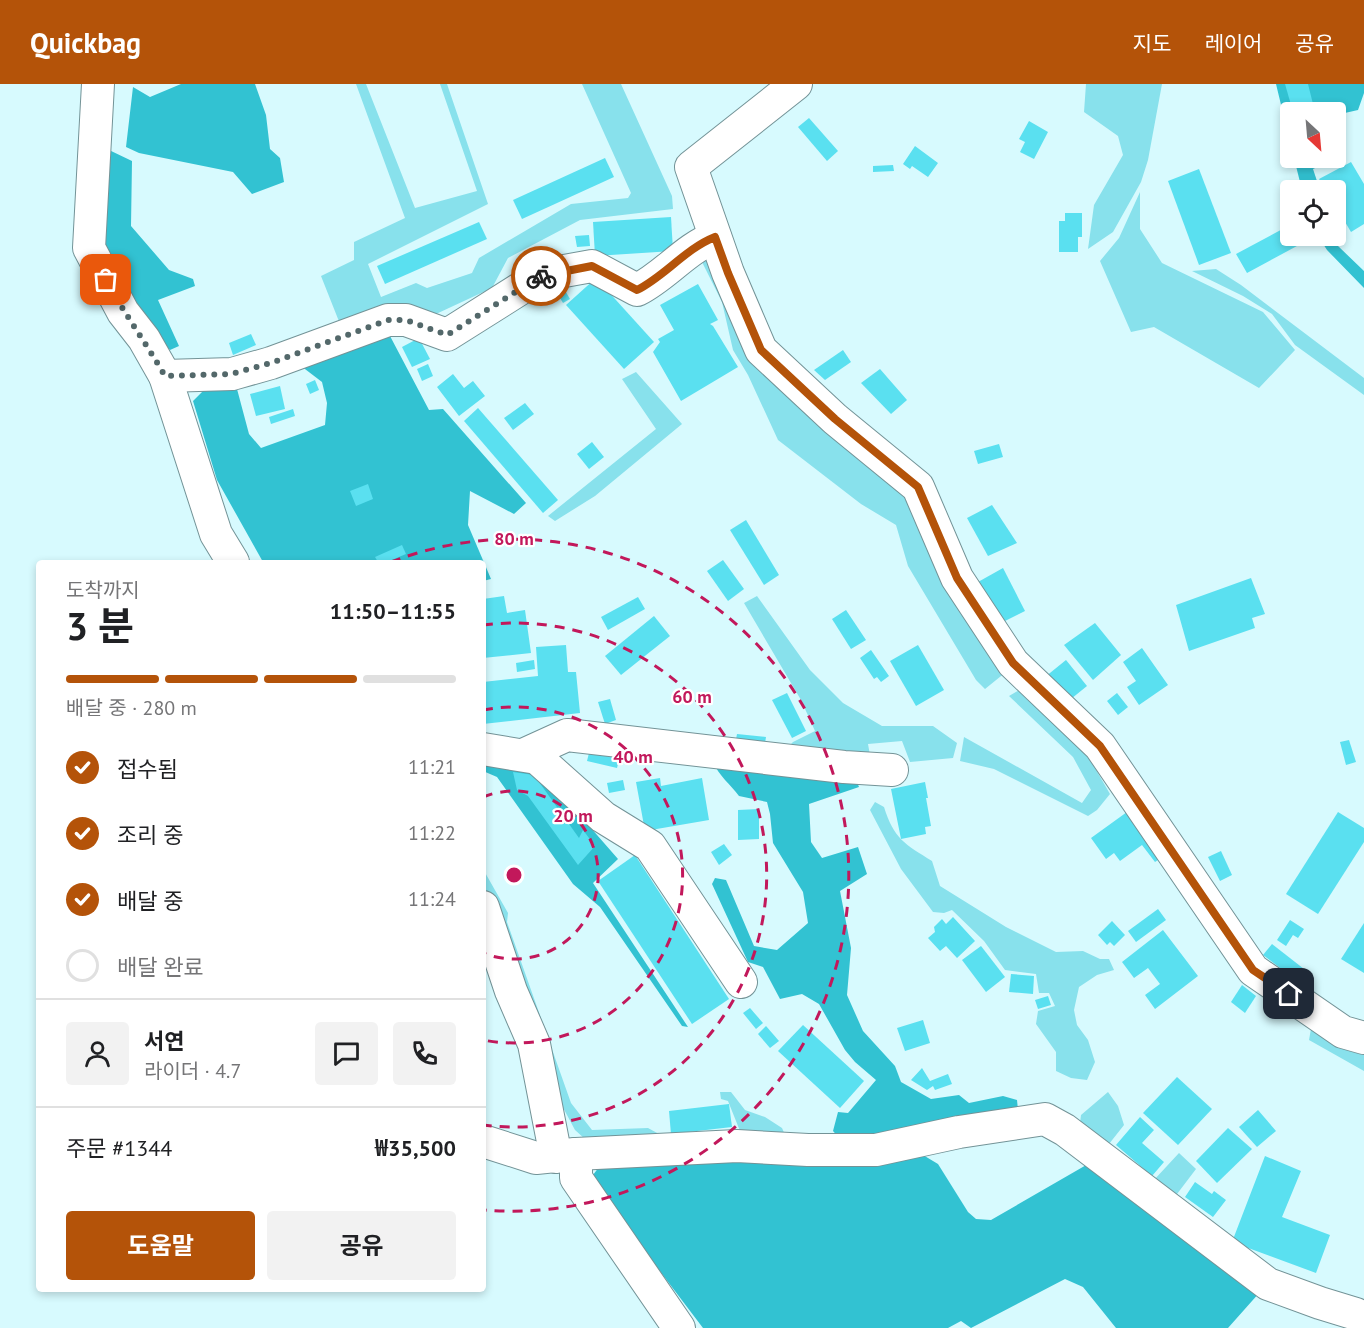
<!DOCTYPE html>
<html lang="ko">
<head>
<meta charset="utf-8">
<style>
  body { margin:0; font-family:"PT Sans","Noto Sans KR",sans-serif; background:#f2f2f2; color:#202124; height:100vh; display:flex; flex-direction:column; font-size:22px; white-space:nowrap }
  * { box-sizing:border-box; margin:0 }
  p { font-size:20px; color:#757577 }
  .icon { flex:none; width:33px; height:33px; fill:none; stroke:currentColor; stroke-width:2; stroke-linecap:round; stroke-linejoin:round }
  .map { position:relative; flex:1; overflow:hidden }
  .details { position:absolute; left:36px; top:476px; width:450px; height:732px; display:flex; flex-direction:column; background:#fff; border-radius:6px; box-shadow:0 3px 9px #0003 }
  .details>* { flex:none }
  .needle { width:39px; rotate:154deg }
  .fabs { position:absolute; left:1280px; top:18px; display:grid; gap:12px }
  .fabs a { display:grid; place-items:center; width:66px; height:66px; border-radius:6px; background:#fff; box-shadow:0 3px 9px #0003; font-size:30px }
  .pin { position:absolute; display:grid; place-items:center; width:51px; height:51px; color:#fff; margin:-26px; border-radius:12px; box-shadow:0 3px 9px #0006 }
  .courier { position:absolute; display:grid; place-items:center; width:60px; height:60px; margin:-30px; border:4px solid #b45309; border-radius:50%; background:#fff; color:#222; box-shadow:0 2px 8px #0007 }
  .summary em { font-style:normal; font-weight:700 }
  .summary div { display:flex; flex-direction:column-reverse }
  .summary { display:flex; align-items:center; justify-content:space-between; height:102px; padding:0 30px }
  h1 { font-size:39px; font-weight:700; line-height:45px }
  .bar { display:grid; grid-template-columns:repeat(4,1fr); gap:9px 6px; align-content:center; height:72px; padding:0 30px }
  .bar i { height:8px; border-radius:4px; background:#e0e0e0 }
  .bar .selected { background:#b45309 }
  .bar p { grid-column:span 4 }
  .line { display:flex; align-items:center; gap:15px; padding:0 30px; border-top:2px solid #e0e0e0 }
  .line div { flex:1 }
  .round { display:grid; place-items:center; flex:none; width:63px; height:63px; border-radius:6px; background:#f2f2f2 }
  ol { padding:0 30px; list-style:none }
  li { display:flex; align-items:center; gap:18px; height:66px }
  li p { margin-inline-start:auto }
  li .icon { padding:6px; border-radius:50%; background:#b45309; color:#fff; stroke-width:4 }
  li:last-child { color:#757577 }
  li i { width:33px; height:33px; border:3px solid #e0e0e0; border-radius:50% }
  .primary-button { display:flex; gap:12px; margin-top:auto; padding:12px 30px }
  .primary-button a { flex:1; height:69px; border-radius:6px; background:#b45309; color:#fff; font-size:24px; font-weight:700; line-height:69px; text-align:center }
  .primary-button a+a { background:#f2f2f2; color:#202124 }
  header { display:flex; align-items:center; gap:36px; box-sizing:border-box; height:84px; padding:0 30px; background:#b45309; color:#fff }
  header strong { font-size:28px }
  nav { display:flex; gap:33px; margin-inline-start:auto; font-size:21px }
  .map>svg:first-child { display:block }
</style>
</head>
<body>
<header>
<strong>Quickbag</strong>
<nav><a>지도</a><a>레이어</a><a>공유</a></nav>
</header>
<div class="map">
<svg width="1364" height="1244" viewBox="0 0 1364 1244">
  <rect width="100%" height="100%" fill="#d7fafe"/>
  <g fill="#88e1ec">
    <path d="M356 0H366L415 124 477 107 440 0H447L488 120 368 180 381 213 416 199 427 204 472 189 479 174 571 120 628 114 631 109 582 0H621L672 112 673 125 580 136 508 174 492 204 436 230C400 216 375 232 342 245L321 192 354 176V158L405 134Z"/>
    <polygon points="1086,0 1162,0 1148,76 1141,98 1113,148 1088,165 1094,121 1123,71 1118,52 1084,28"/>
    <polygon points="1140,108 1140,145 1162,179 1263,228 1295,266 1259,304 1154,243 1131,248 1100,177 1119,154"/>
    <polygon points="702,168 717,191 758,271 912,405 1006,588 985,605 976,596 908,482 896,441 861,420 778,356 748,291 733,266 722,218 699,172"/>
    <polygon points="1216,185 1241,201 1364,294 1364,311 1295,261 1272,230 1243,212 1192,187"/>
    <polygon points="636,288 682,340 595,412 555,437 548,432 656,345 622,295"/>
    <polygon points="757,512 810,586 843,619 882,642 933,642 957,659 953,674 910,678 902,657 868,660 871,677 831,666 787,664 793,658 815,647 801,616 744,519"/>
    <polygon points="1021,605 1088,672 1110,710 1097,726 1088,732 994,685 960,677 964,653 1082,719 1091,706 1073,673 1009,612"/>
    <path d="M875 718 884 723C894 755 905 760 932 777L940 802 1006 843 1056 868 1083 867 1100 875H1109L1114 886 1097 891 1079 903 1074 926 1077 941 1088 956 1095 978 1087 996 1071 994 1056 987V968L1036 940 1038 927 1055 922 1049 909H1039L1036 890 1005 886 984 857 952 826 944 829 933 828 901 785 870 726Z"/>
    <polygon points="483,785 508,829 507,838 571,1019 592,1046 648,1044 659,1050 585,1055 575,1046 551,1001 483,808"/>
    <polygon points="1312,939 1350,967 1364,971 1364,987 1309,956"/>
    <polygon points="720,1008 731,1008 745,1026 765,1033 782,1044 786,1053 740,1047 728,1017 721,1015"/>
    <polygon points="1108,1008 1118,1022 1124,1041 1109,1060 1154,1096 1179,1069 1196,1085 1177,1110 1214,1139 1209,1143 1080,1039 1081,1031"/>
  </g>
  <g fill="#32c2d2">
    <polygon points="181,0 255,0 266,31 270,65 280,74 284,98 252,110 233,88 139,69 126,63 133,3 150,13"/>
    <polygon points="1276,0 1364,0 1364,9 1358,26 1336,31 1341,72 1313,85 1320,106 1302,106 1294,74 1335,74 1335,28 1290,28 1290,58"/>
    <polygon points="109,66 132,77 131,142 169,186 193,195 195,202 158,216 179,262 170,266 130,225 105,162"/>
    <polygon points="1335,139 1341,153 1338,162 1364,187 1364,204 1327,166 1318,152 1335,152"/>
    <polygon points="390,252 429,326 443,325 526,419 514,430 470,407 468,441 491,495 483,497 483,478 263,478 217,396 193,317 206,304 237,305 249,350 261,364 325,341 327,319 322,298 301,282"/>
    <polygon points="483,672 535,680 618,775 593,799 688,943 682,942 600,823 573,800 497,693 483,687"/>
    <path d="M712 676 855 693 859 703 809 720 811 758 822 774 858 763 867 790 840 807 851 864 847 911 863 947 895 982 901 998 931 1015 959 1011 969 1019 1003 1012 1017 1016 1018 1026 844 1059 833 1047 838 1028 848 1029 876 996 855 978 845 966 819 920 802 910 780 915 763 883 748 878 712 800 715 794 726 796 754 862 777 866 808 839 803 808 773 759 770 730 767 718 739 712C730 700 718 691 712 676Z"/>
    <polygon points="923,1071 938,1080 968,1128 976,1135 991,1136 1088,1080 1260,1208 1228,1244 1116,1244 1083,1203 1065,1195 971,1244 961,1237 948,1244 703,1244 590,1095 602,1079"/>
  </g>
  <g fill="#5ae0f0">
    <polygon points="1285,0 1308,0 1315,28 1293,28"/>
    <polygon points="809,34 838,67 827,77 798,43"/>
    <polygon points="1029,37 1048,48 1034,75 1020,68 1025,58 1019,55"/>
    <polygon points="915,62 938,79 928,93 912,82 910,85 903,80"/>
    <polygon points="605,74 614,93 522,135 513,116"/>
    <polygon points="1351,78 1364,100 1364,140 1351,148 1335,121 1335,106 1326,106 1319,95"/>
    <polygon points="893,81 894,87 873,88 873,82"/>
    <polygon points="1199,85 1231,169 1199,181 1168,97"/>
    <polygon points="1065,129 1082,129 1082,153 1078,153 1078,168 1059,168 1059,137 1065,137"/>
    <polygon points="671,133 673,167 595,172 593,138"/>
    <polygon points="479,138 487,155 385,200 377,182"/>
    <polygon points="1290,141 1290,152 1305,152 1308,156 1247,189 1236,170"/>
    <polygon points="589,151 590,162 577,163 575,152"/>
    <polygon points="596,194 654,258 624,285 566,221"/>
    <polygon points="698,200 718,236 710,240 713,242 738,283 681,317 653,268 660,258 658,255 674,246 660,221"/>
    <polygon points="563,203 570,215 563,219 556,207"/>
    <polygon points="251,250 256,261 233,271 229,259"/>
    <polygon points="419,254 430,275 412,283 402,263"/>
    <polygon points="843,266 851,278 825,296 814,286"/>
    <polygon points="428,280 433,292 422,297 417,285"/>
    <polygon points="880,285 907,316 891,330 861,299"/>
    <polygon points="453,290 464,304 473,297 485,312 459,332 437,303"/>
    <polygon points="315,296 319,306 310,310 306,300"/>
    <polygon points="280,302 285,325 256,332 250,310"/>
    <polygon points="525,319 534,330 513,346 504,334"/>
    <polygon points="478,324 558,416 543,429 464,337"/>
    <polygon points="293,325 295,332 271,340 269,333"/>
    <polygon points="592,358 604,373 589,385 577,370"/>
    <polygon points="999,360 1003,373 978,380 974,367"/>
    <polygon points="368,400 373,415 356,422 350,407"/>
    <polygon points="992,421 1017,459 988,472 967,434"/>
    <polygon points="746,436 779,491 764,501 730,446"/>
    <polygon points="402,461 406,470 387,478 378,478 375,473"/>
    <polygon points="723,476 744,505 728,517 707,487"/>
    <polygon points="1003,484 1025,527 1001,539 978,498"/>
    <polygon points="1251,494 1265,530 1252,534 1255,544 1189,567 1176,521"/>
    <polygon points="504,512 507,529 525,526 531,569 483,574 483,515"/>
    <polygon points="638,513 645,525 608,546 601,533"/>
    <polygon points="846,526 866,556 851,565 832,535"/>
    <polygon points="654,532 670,552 621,591 605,572"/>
    <polygon points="1095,539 1121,571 1093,596 1064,561"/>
    <polygon points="566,561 568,588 576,588 580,629 483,640 483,598 538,592 536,563"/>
    <polygon points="918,561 944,606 916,622 890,577"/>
    <polygon points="1142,564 1168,601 1139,621 1127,603 1136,597 1123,578"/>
    <polygon points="871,566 889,592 881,598 877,593 874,595 860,574"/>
    <polygon points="534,576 535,585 517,588 516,579"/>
    <polygon points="1066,576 1087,602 1066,619 1045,593"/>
    <polygon points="787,609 806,647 792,654 772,616"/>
    <polygon points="1117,609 1128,623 1118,631 1107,617"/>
    <polygon points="610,615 616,636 605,640 598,618"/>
    <polygon points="737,650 766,653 764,665 735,661"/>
    <polygon points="1349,656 1356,678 1346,681 1340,658"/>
    <polygon points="590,665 620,672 617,684 587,677"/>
    <polygon points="513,688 534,691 579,754 583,746 595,762 578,781 528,712 517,706"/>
    <polygon points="660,694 661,702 702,694 709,736 645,747 636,698"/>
    <polygon points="623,696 625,706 609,709 607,699"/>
    <polygon points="925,698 928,714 926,714 931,742 925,743 926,750 901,755 891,705"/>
    <polygon points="759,725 759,755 738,756 738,726"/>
    <polygon points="1127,728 1161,774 1155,778 1142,761 1120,777 1114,769 1106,775 1091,754"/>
    <polygon points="1338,728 1364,744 1364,758 1318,830 1286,810"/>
    <polygon points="724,760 732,771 719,781 711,768"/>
    <polygon points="1221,767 1232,791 1220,797 1208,773"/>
    <polygon points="635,771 729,915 692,940 598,797"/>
    <polygon points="1158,825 1166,836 1136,858 1128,847"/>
    <polygon points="953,833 975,857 957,874 946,862 940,867 928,854 935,848 934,843 942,835 946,840"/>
    <polygon points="1290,836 1304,845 1298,854 1293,851 1286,862 1277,856"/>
    <polygon points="1112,837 1125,851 1114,862 1110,858 1107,861 1098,851"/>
    <polygon points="1364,839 1364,889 1341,875"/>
    <polygon points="1163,846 1198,892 1155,925 1145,911 1160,900 1148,884 1134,894 1122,878"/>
    <polygon points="1272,860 1304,885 1296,896 1263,871"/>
    <polygon points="981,862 1005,893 986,908 962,876"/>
    <polygon points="1011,890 1034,892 1033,910 1009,908"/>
    <polygon points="1242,901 1256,912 1245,929 1231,918"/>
    <polygon points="1048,912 1051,921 1038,925 1035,916"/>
    <polygon points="750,924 763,939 756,945 743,929"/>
    <polygon points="923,936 930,959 905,967 897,944"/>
    <polygon points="803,941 864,997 840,1024 778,967"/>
    <polygon points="766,942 779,957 770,964 758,950"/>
    <polygon points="922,984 930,997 948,990 952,1000 935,1006 933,1002 927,1006 911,996"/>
    <polygon points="1177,993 1212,1025 1178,1061 1143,1029"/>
    <polygon points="729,1020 732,1043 671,1050 669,1027"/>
    <polygon points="1258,1026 1276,1047 1257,1063 1239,1043"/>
    <polygon points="1140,1033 1154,1046 1142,1059 1164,1078 1152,1092 1116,1061"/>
    <polygon points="1228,1044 1252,1065 1217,1099 1196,1077"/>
    <polygon points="1265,1072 1301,1087 1282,1133 1330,1151 1316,1189 1232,1158"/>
    <polygon points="1195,1098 1212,1110 1214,1107 1226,1116 1213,1133 1185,1113"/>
  </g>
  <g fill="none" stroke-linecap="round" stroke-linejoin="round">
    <g stroke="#739397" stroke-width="34">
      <g id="minor">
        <polyline points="98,0 89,164 123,228 144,255 165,292 216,450 233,478"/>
        <polyline points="796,0 691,83 728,189 761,266 835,335 918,403 957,494 1013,579 1100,662 1253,886 1343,948 1364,954"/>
        <path d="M165 292 232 290 271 279 388 236H406L447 251 542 191 592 182 637 206C665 192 685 165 715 153"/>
        <polyline points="483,665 537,674 603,733 650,762 741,898"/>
        <polyline points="523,671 567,651 844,683 892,686"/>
        <polyline points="483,823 511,907 534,960 556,1073"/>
        <polyline points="483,1057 536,1074 575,1070"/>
        <polyline points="679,1244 576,1094 576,1070 737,1062 808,1066 876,1066 959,1048 1045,1035 1065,1046 1268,1200 1320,1219 1356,1230 1364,1235"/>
      </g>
    </g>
    <use href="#minor" stroke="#fff" stroke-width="32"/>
  </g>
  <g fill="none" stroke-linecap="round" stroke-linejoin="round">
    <path stroke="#53686a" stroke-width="6" stroke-dasharray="0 10.8" d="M106 196C124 229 146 259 165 292L231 290 271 279 388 236H406L447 251 541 192"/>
    <path stroke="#b45309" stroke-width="8" d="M541 192 592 182 637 206C665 192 685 165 715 153L728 189 761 266 835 335 918 403 957 494 1013 579 1100 662 1253 886 1289 910"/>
  </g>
  <g fill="none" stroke="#c2185b" stroke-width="3" stroke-dasharray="10 8">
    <path d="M483 713A84 84 0 1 1 483 869"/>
    <path d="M483 626A168 168 0 1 1 483 956"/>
    <path d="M483 541A252 252 0 1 1 483 1041"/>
    <path d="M391 478A336 336 0 1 1 485 1126"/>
  </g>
  <circle cx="514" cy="791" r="9" fill="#c2185b" stroke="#fff" stroke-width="3"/>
  <g font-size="18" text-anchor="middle" font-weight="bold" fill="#c2185b" stroke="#fff" stroke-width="4.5" stroke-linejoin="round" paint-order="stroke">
    <text x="514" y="461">80 m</text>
    <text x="692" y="619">60 m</text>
    <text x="633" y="679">40 m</text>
    <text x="573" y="738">20 m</text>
  </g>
</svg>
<div class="fabs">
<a><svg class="needle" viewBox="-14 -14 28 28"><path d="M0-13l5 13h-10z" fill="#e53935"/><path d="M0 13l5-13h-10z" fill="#757577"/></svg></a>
<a><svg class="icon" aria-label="locate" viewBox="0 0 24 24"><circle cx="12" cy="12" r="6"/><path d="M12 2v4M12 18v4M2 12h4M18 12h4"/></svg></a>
</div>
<div class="pin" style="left:106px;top:196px;background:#ea580c"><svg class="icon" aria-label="bag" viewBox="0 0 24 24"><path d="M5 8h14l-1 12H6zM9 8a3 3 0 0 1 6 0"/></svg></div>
<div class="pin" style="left:1289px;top:910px;background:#1f2937"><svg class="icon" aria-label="home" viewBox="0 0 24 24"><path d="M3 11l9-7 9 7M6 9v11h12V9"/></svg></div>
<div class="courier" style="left:541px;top:192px"><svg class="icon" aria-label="bike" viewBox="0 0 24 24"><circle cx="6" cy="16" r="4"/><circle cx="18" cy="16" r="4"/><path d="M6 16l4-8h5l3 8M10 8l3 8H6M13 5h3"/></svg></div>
<section class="details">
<div class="summary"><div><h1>3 분</h1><p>도착까지</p></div><em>11:50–11:55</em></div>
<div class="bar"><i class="selected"></i><i class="selected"></i><i class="selected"></i><i></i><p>배달 중 · 280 m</p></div>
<ol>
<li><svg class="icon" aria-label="check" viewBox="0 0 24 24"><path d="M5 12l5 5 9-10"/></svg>접수됨<p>11:21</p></li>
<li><svg class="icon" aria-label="check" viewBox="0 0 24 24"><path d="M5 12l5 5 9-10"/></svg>조리 중<p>11:22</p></li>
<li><svg class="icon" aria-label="check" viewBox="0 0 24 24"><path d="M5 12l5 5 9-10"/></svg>배달 중<p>11:24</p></li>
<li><i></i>배달 완료</li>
</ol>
<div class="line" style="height:108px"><a class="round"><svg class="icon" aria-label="person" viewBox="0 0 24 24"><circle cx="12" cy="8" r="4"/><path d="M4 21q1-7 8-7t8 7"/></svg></a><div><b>서연</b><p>라이더 · 4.7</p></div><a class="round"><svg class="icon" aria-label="chat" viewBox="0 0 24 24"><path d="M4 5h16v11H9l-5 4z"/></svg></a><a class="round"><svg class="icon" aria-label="phone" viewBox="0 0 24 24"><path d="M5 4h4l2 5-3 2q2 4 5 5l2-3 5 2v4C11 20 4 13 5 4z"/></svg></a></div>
<div class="line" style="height:78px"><div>주문 #1344</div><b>₩35,500</b></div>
<div class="primary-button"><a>도움말</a><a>공유</a></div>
</section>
</div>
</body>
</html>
